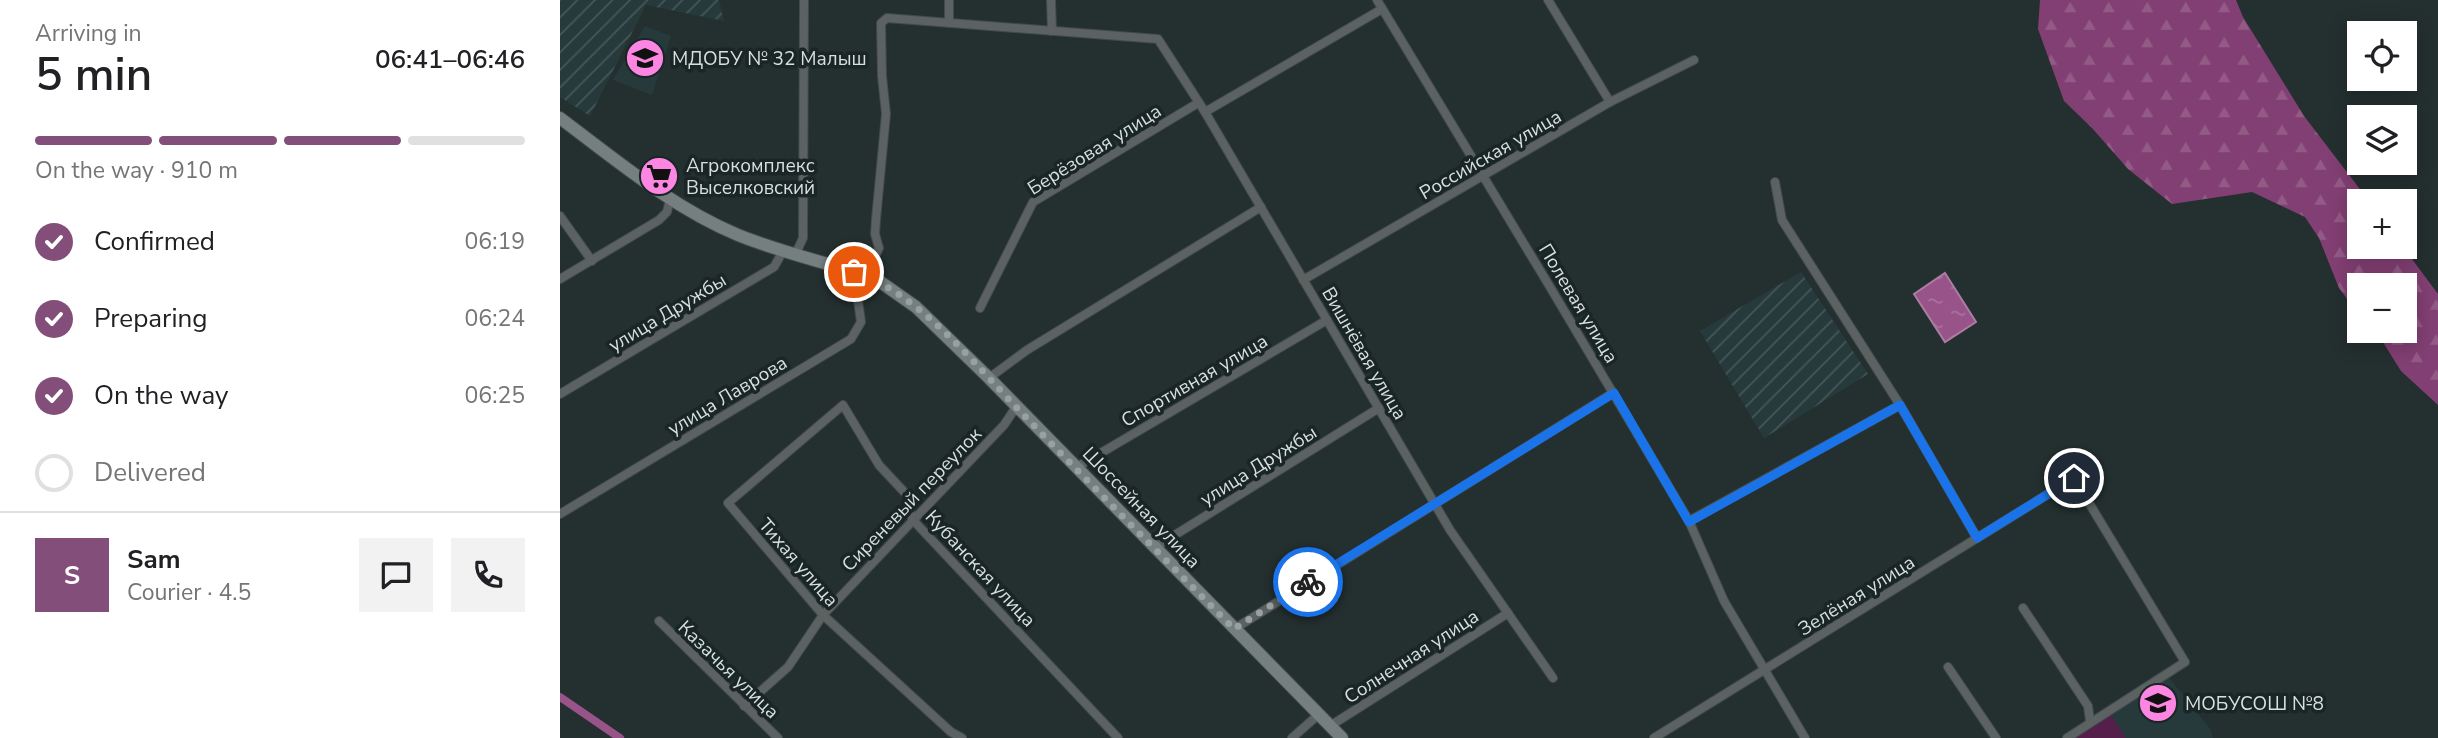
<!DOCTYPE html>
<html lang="en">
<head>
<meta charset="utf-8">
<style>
  body { margin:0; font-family:"Nunito Sans",sans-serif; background:#f2f2f2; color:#202124; height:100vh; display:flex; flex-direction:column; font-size:26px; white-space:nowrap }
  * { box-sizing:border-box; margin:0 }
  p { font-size:23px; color:#757577 }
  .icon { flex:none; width:38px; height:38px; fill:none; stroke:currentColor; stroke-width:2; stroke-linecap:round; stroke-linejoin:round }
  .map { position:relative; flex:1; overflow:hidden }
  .details { display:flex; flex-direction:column; background:#fff; width:560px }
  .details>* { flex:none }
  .buttons { position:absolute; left:1787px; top:21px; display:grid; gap:14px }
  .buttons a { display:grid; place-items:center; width:70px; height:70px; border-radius:0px; background:#fff; box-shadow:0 4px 18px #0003; font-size:35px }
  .pin { position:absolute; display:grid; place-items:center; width:60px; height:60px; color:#fff; margin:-30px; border:4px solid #fff; border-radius:50%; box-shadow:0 2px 7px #0007 }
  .courier { position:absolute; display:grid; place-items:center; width:70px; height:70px; margin:-35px; border:5px solid #1a73e8; border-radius:50%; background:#fff; color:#222; box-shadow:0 2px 9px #0007 }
  .summary em { font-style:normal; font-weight:600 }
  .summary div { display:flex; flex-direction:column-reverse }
  .summary { display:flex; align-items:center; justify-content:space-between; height:119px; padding:0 35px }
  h1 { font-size:46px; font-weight:600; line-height:52px }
  .bar { display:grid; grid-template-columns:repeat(4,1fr); gap:10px 7px; align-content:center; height:84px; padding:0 35px }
  .bar i { height:9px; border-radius:5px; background:#e0e0e0 }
  .bar .active { background:#834e7a }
  .bar p { grid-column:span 4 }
  .line { display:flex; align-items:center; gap:18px; padding:0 35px; border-top:2px solid #e0e0e0 }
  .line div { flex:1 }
  .round { display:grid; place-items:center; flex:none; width:74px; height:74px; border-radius:0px; background:#f2f2f2 }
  ol { padding:0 35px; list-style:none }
  li { display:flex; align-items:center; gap:21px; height:77px }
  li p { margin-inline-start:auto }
  li .icon { padding:7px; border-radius:50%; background:#834e7a; color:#fff; stroke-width:4 }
  li:last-child { color:#757577 }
  li i { width:38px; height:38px; border:4px solid #e0e0e0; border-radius:50% }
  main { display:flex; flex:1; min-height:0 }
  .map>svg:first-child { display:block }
</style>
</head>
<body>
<main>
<section class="details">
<div class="summary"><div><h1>5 min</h1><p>Arriving in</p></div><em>06:41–06:46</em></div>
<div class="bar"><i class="active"></i><i class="active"></i><i class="active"></i><i></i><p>On the way · 910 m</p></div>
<ol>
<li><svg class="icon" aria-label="check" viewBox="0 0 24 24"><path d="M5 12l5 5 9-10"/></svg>Confirmed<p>06:19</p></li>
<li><svg class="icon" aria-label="check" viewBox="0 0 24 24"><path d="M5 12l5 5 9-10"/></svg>Preparing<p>06:24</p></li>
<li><svg class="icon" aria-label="check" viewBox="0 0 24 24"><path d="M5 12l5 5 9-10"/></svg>On the way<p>06:25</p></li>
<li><i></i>Delivered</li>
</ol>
<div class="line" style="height:126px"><b class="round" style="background:#834e7a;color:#fff">S</b><div><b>Sam</b><p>Courier · 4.5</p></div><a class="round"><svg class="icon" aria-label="chat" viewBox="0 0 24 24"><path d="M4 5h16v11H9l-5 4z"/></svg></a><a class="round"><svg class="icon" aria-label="phone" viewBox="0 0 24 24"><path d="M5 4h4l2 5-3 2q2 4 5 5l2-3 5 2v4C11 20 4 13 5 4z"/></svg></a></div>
</section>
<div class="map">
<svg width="1878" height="738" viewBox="0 0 1878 738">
  <defs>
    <pattern id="industrial-furrows" width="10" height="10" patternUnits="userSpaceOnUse" patternTransform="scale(1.75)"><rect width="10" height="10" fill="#263a3c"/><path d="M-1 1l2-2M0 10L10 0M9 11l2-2" fill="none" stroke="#455658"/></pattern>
    <pattern id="forest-firs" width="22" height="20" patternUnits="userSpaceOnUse" patternTransform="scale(1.75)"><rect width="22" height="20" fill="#823f73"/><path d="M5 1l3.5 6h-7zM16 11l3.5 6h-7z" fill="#935a86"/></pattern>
    <pattern id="water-ripples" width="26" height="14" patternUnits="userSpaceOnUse" patternTransform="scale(1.75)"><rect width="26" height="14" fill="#985389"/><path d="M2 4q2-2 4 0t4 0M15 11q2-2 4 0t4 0" fill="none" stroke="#aa739f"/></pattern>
  </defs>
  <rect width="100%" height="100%" fill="#242f30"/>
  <g fill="#263a3c">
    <polygon points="85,26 111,36 92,95 53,80"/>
    <polygon points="1608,676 1651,730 1653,738 1514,738"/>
  </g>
  <g fill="url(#industrial-furrows)">
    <polygon points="0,0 159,0 164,21 86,5 30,116 0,97"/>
    <polygon points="1241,272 1308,374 1204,438 1140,331"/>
  </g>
  <polygon fill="url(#forest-firs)" points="1480,0 1676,0 1683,17 1744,116 1809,201 1799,201 1799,247 1843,247 1878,294 1878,405 1841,371 1816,331 1844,331 1844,285 1799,285 1799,315 1779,288 1759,238 1745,217 1692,192 1612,204 1568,169 1532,128 1504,101 1478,29"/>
  <polygon fill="#551f4b" points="1549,712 1566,738 1509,738"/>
  <polygon fill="url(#water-ripples)" stroke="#ab7da3" stroke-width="2" points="1385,273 1416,322 1385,342 1354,294"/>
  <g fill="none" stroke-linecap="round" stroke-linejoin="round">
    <polyline stroke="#985389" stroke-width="8" points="0,697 60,738"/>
    <g stroke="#414b4c" stroke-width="10">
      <g id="street">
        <polyline points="389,0 389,23"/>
        <polyline points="491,0 492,31"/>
        <polyline points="817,0 990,287 1129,521 1164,601 1245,738"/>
        <polyline points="988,0 1050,102"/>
        <polyline points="645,112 822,9"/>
        <polyline points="1215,182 1222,220 1340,405 1417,538"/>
        <polyline points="0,216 32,261"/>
        <polyline points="236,253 243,238 244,0"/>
        <polyline points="306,275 319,248 315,234 316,219 326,114 322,76 321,23 327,18 598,39 645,112 890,530 993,678"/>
        <polyline points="0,279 99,220 107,212 110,199"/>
        <polyline points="743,280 1050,102 1134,60"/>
        <polyline points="420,308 473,202 638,103"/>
        <polyline points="429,378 467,350 701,207"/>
        <polyline points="0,394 214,267 223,251"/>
        <polyline points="517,467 767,320"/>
        <polyline points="0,514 291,339 301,322 294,272"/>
        <polyline points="1129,521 1340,405"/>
        <polyline points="594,548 819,408"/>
        <polyline points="1463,608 1528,706 1530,721"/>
        <polyline points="99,621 218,738"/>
        <polyline points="674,629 1053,393"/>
        <polyline points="1388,667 1436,738"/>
        <polyline points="184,706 228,667 263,615 444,425 456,407"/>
        <polyline points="770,726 948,613"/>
        <polyline points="402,738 391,732 263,615 168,503 283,405 319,465 347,495 352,519 558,738"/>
        <polyline points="732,738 758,715"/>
        <polyline points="1094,738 1514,478 1625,662 1507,738"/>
      </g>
    </g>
    <g stroke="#414b4c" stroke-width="14">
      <path id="secondary" d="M0 118C56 160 113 208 178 235 220 252 263 262 306 275L319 281 356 307 429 378 782 738"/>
    </g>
    <use href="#street" stroke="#5c6162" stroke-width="8"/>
    <use href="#secondary" stroke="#767f7f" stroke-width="12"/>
  </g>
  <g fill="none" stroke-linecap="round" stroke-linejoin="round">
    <path stroke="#98a1a2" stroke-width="7" stroke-dasharray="0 12.6" d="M294 272C356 291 413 362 457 408 528 482 601 555 674 629L748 582"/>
    <polyline stroke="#1a73e8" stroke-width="9" points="748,582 1054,393 1129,522 1340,405 1417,538 1514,478"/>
  </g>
  <defs>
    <g id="school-disc" transform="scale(2.0125)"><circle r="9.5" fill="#fd86e3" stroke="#1a2526"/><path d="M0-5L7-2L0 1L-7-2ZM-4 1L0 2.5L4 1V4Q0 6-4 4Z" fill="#111"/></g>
    <g id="supermarket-disc" transform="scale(2.0125)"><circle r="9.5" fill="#fd86e3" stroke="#1a2526"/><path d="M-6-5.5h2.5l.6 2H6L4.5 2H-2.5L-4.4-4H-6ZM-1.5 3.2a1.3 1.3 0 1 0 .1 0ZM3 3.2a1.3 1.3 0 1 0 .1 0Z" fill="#111"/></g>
  </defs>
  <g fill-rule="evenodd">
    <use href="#school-disc" x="85" y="58"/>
    <use href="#supermarket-disc" x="99" y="176"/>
    <use href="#school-disc" x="1598" y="703"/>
  </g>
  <g text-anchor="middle" stroke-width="7" stroke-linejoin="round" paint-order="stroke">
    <g font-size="19" fill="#d7dfdf" stroke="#1a2526" text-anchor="start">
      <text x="112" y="65">МДОБУ № 32 Малыш</text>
      <text x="126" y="172">Агрокомплекс<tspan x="126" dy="22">Выселковский</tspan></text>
      <text x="1625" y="710">МОБУСОШ №8</text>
    </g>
    <g font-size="19" fill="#d7dfdf" stroke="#1a2526">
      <text transform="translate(534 149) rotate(-32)" y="7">Берёзовая улица</text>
      <text transform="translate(930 154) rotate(-30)" y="7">Российская улица</text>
      <text transform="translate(1019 303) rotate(59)" y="7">Полевая улица</text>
      <text transform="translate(107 312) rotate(-31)" y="7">улица Дружбы</text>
      <text transform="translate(805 353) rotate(60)" y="7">Вишнёвая улица</text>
      <text transform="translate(634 380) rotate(-30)" y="7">Спортивная улица</text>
      <text transform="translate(167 395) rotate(-31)" y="7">улица Лаврова</text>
      <text transform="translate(698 465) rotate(-32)" y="7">улица Дружбы</text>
      <text transform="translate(351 499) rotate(-46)" y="7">Сиреневый переулок</text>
      <text transform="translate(582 507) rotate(46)" y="7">Шоссейная улица</text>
      <text transform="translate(239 562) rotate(49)" y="7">Тихая улица</text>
      <text transform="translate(421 568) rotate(47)" y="7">Кубанская улица</text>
      <text transform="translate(1296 595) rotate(-32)" y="7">Зелёная улица</text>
      <text transform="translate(851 656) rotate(-33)" y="7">Солнечная улица</text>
      <text transform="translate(169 669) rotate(44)" y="7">Казачья улица</text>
    </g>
  </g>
</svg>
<div class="buttons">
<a><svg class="icon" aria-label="locate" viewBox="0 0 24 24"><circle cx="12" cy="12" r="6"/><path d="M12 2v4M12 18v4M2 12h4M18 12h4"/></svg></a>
<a><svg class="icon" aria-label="layers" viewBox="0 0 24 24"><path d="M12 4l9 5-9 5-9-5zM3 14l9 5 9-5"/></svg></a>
<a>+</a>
<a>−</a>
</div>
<div class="pin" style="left:294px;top:272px;background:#ea580c"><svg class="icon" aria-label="bag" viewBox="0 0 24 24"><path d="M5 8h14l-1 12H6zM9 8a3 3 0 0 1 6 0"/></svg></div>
<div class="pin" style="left:1514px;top:478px;background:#1f2937"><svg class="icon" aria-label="home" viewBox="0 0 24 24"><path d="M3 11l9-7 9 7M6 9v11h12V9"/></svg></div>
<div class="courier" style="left:748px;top:582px"><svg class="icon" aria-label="bike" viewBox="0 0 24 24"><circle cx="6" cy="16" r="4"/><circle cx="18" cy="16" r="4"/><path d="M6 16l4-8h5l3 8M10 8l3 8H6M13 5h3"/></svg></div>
</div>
</main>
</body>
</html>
